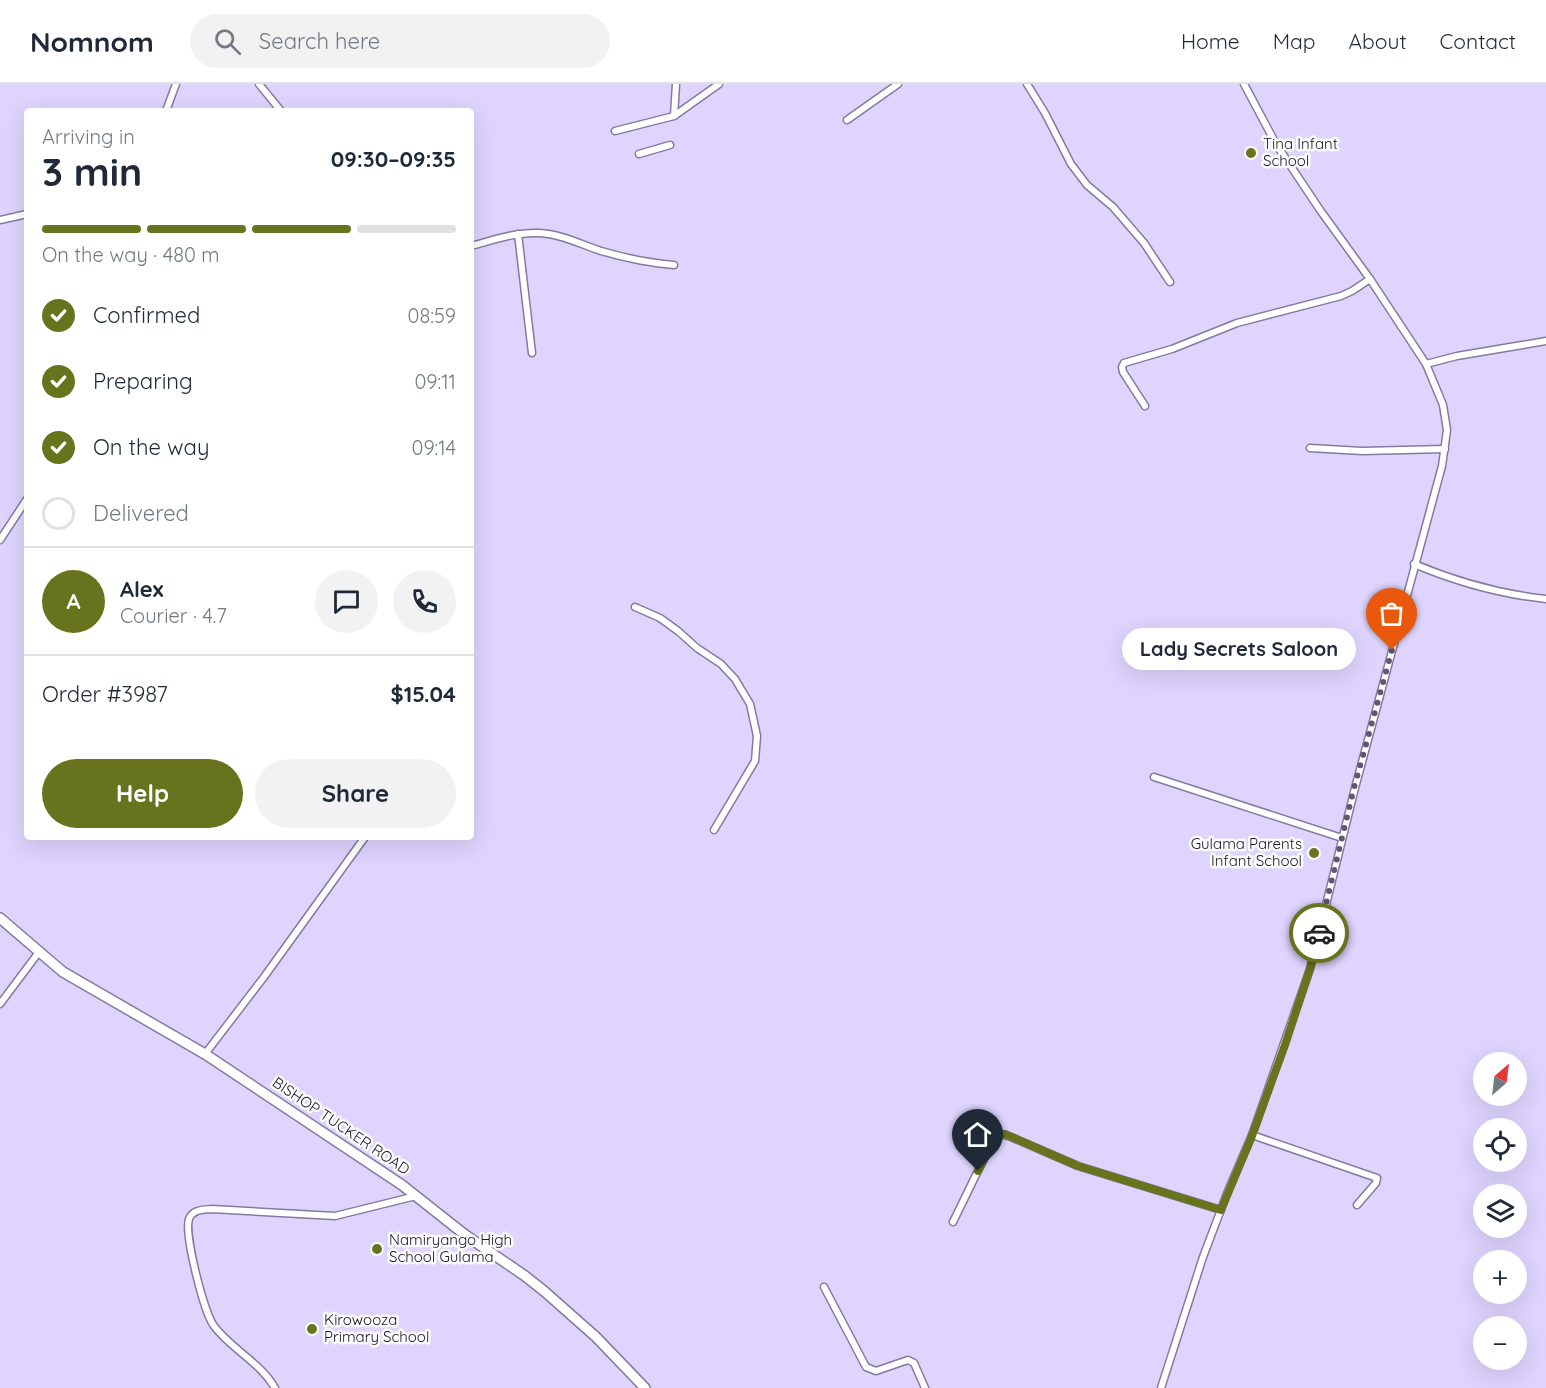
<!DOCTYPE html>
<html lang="en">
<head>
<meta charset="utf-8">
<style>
  body { margin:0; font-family:Quicksand,sans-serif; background:#f2f2f3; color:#1f2937; height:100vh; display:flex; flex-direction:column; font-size:22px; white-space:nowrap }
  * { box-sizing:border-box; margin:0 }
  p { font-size:20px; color:#747a83 }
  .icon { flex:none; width:33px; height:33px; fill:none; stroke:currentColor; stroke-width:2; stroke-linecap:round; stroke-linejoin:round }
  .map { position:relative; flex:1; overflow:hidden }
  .side { position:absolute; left:24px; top:24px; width:450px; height:732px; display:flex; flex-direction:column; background:#fff; border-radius:6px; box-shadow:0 6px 24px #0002 }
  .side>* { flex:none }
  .needle { width:39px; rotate:28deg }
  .buttons { position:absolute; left:1473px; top:968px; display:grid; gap:12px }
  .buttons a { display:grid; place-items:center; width:54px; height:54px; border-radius:50%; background:#fff; box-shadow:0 6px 24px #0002; font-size:30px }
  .pin { position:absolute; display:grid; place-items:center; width:51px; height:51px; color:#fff; margin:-62px -26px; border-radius:50% 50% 50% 0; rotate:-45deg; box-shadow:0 0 6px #0007 }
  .pin .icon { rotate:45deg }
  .courier { position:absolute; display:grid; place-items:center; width:60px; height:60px; margin:-30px; border:4px solid #68731d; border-radius:50%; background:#fff; color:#222; box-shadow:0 2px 8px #0007 }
  .bubble { position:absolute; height:42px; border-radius:21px; background:#fff; box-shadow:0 6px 24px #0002; font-size:20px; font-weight:700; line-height:42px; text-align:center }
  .head em { font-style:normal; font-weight:700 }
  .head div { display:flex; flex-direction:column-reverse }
  .head { display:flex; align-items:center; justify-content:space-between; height:102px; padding:0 18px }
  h1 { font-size:39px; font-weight:700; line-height:45px }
  .bar { display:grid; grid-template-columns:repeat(4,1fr); gap:9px 6px; align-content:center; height:72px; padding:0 18px }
  .bar i { height:8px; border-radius:4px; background:#e0e1e3 }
  .bar .selected { background:#68731d }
  .bar p { grid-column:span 4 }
  .line { display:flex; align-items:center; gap:15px; padding:0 18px; border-top:2px solid #e0e1e3 }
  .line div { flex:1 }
  .round { display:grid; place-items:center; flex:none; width:63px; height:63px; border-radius:32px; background:#f2f2f3 }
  ol { padding:0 18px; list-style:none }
  li { display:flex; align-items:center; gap:18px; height:66px }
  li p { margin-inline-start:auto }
  li .icon { padding:6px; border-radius:50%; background:#68731d; color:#fff; stroke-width:4 }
  li:last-child { color:#747a83 }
  li i { width:33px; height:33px; border:3px solid #e0e1e3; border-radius:50% }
  .primary-button { display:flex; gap:12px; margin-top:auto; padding:12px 18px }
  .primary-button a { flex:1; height:69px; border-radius:36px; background:#68731d; color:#fff; font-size:24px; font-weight:700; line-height:69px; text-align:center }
  .primary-button a+a { background:#f2f2f3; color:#1f2937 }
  header { display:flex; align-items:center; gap:36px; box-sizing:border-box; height:84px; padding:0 30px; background:#fff; border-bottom:2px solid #e0e1e3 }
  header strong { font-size:28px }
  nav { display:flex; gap:33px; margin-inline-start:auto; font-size:21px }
  .search { width:420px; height:54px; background:#f2f2f3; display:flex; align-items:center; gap:15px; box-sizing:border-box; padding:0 21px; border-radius:33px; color:#747a83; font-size:22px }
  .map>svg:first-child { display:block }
</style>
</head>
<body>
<header>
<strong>Nomnom</strong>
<div class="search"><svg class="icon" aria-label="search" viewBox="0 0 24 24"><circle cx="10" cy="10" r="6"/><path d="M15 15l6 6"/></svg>Search here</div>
<nav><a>Home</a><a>Map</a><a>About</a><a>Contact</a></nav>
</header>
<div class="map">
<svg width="1546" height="1304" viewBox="0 0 1546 1304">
  <rect width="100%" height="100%" fill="#ded4fe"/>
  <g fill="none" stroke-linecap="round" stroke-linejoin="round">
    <g stroke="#847aa0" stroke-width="9">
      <g id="street">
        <polyline points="259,0 281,27"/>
        <polyline points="1027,0 1045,29 1071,80 1087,101 1113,123 1144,159 1170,198"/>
        <polyline points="166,27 176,0"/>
        <polyline points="674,32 676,0"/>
        <polyline points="847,36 898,0"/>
        <polyline points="615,47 674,32 719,0"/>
        <polyline points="639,70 670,61"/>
        <polyline points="0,136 27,130"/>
        <polyline points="518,150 532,269"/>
        <path d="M471 162C493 156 516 148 539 149 561 150 580 160 601 167 625 174 648 179 674 181"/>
        <polyline points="1426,280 1457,272 1546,257"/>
        <polyline points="1145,322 1123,288 1122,283 1124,279 1172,265 1237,239 1341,212 1352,207 1370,195"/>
        <polyline points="1310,364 1362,367 1445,365"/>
        <polyline points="0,456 27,415"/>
        <path d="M1414 480C1457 498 1499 510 1546 515"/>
        <polyline points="635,523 660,534 678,547 697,564 721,580 735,595 750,620 757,652 755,677 714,746"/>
        <polyline points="1154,693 1342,754"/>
        <polyline points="0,920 39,868"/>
        <polyline points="205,970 264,893 365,753"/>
        <polyline points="1252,1051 1377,1094 1376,1099 1357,1121"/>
        <polyline points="953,1138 993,1056 1000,1050 1011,1053 1078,1082 1221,1126"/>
        <polyline points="824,1203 866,1283 876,1287 908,1276 914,1279 925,1304"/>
        <path d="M275 1304C260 1278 231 1265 214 1242 204 1229 184 1150 189 1135 193 1125 203 1126 212 1125L335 1132 416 1112"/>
        <polyline points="1161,1304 1203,1173 1228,1107 1252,1051 1310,885 1355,704 1442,382 1447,346 1443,321 1426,280 1370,195 1320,126 1276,60 1244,0"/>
      </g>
    </g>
    <g stroke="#847aa0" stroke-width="12">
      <polyline id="secondary" points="0,834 63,888 205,970 402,1101 464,1150 525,1192 544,1207 596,1253 645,1304"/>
    </g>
    <use href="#street" stroke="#fff" stroke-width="6"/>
    <use href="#secondary" stroke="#fff" stroke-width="9"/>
  </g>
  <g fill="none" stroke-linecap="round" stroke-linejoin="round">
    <polyline stroke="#5e5870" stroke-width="6" stroke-dasharray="0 10.8" points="1319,849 1354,704 1392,566"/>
    <polyline stroke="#68731d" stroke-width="8" points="978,1087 996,1052 1005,1050 1078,1082 1221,1126 1252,1052 1285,961 1310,885 1319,849"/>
  </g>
  <g fill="#68731d" stroke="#fcfcfc" stroke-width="2">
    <circle cx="1251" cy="69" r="6"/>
    <circle cx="1314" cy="769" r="6"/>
    <circle cx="377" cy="1165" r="6"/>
    <circle cx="312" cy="1245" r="6"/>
  </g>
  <g text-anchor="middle" stroke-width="5" stroke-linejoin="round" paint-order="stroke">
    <g font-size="15" fill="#191524" stroke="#fcfcfc" text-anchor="start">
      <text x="1263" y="65">Tina Infant<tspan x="1263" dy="17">School</tspan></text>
      <text x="1302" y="765" text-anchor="end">Gulama Parents<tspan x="1302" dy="17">Infant School</tspan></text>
      <text x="389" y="1161">Namiryango High<tspan x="389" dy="17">School Gulama</tspan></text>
      <text x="324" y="1241">Kirowooza<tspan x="324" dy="17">Primary School</tspan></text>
    </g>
    <g font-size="15" fill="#191524" stroke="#fcfcfc">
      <text transform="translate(341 1042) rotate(34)" y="5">BISHOP TUCKER ROAD</text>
    </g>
  </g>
</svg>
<div class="buttons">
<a><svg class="needle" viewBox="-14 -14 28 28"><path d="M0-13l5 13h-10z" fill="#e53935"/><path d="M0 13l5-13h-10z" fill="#747a83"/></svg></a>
<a><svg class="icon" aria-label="locate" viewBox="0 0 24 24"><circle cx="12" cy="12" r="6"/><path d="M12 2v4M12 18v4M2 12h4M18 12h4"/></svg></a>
<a><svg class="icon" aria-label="layers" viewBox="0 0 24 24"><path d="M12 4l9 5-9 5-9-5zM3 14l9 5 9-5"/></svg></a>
<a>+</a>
<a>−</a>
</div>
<div class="pin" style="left:1392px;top:566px;background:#ea580c"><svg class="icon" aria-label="bag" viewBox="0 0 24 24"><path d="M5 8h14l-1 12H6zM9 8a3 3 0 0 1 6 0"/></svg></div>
<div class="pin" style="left:978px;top:1087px;background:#1f2937"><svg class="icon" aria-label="home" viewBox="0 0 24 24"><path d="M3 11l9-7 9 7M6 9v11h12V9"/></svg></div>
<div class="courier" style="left:1319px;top:849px"><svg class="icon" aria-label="car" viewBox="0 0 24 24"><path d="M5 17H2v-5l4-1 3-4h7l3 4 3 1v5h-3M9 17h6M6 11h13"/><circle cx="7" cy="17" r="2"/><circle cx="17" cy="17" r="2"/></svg></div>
<div class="bubble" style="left:1122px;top:544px;width:234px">Lady Secrets Saloon</div>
<section class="side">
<div class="head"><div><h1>3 min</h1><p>Arriving in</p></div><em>09:30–09:35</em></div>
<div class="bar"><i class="selected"></i><i class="selected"></i><i class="selected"></i><i></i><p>On the way · 480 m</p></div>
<ol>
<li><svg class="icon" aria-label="check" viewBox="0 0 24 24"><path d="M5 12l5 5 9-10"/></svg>Confirmed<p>08:59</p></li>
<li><svg class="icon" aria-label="check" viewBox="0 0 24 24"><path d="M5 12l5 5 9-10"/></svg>Preparing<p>09:11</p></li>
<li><svg class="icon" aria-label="check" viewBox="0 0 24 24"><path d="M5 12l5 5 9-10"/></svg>On the way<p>09:14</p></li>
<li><i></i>Delivered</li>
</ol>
<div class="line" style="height:108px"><b class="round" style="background:#68731d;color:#fff">A</b><div><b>Alex</b><p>Courier · 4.7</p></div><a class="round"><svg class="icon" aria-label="chat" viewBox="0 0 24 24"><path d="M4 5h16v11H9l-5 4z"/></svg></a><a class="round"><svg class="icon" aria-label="phone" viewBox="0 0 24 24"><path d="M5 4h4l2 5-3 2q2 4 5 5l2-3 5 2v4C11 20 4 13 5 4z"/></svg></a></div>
<div class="line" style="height:78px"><div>Order #3987</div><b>$15.04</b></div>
<div class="primary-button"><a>Help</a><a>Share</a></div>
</section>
</div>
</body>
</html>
